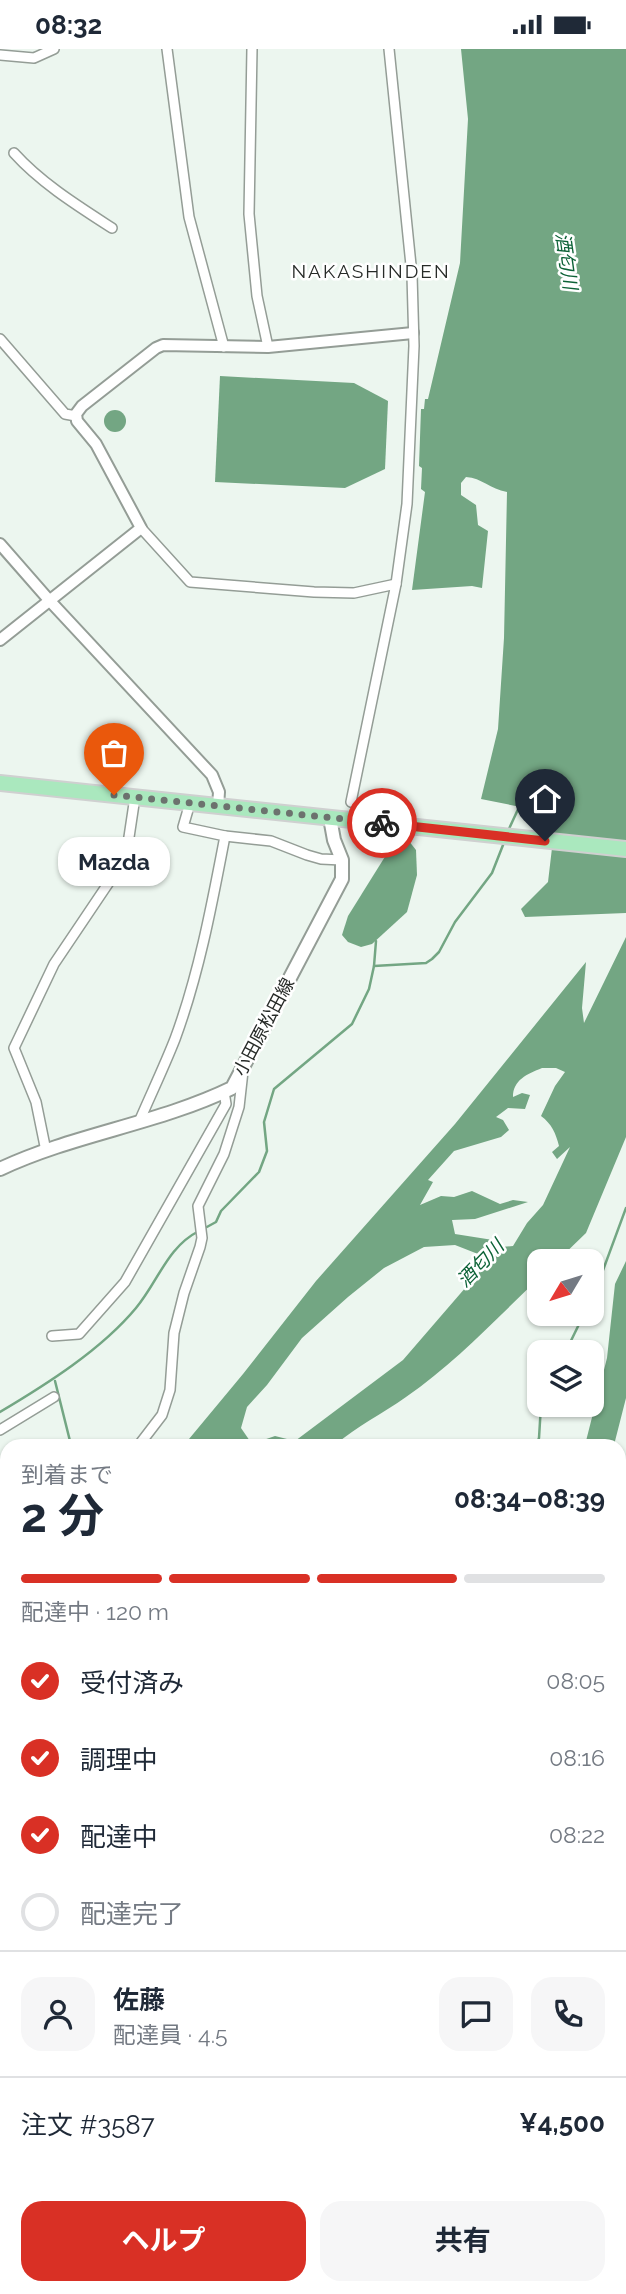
<!DOCTYPE html>
<html lang="ja">
<head>
<meta charset="utf-8">
<style>
  body { margin:0; font-family:Raleway,"Noto Sans JP",sans-serif; background:#f6f6f7; color:#1f2937; height:100vh; display:flex; flex-direction:column; font-size:26px; white-space:nowrap }
  * { box-sizing:border-box; margin:0 }
  p { font-size:23px; color:#747a83 }
  .icon { flex:none; width:38px; height:38px; fill:none; stroke:currentColor; stroke-width:2; stroke-linecap:round; stroke-linejoin:round }
  .map { position:relative; flex:1; overflow:hidden }
  .side { position:absolute; left:0px; top:1390px; width:626px; height:856px; display:flex; flex-direction:column; background:#fff; border-radius:21px 21px 0 0; box-shadow:0 2px 5px #0004 }
  .side>* { flex:none }
  .needle { width:46px; rotate:232deg }
  .controls { position:absolute; left:527px; top:1200px; display:grid; gap:14px }
  .controls a { display:grid; place-items:center; width:77px; height:77px; border-radius:14px; background:#fff; box-shadow:0 2px 5px #0004; font-size:35px }
  .pin { position:absolute; display:grid; place-items:center; width:60px; height:60px; color:#fff; margin:-72px -30px; border-radius:50% 50% 50% 0; rotate:-45deg; box-shadow:0 0 7px #0007 }
  .pin .icon { rotate:45deg }
  .courier { position:absolute; display:grid; place-items:center; width:70px; height:70px; margin:-35px; border:5px solid #d93025; border-radius:50%; background:#fff; color:#222; box-shadow:0 2px 9px #0007 }
  .bubble { position:absolute; height:49px; border-radius:21px; background:#fff; box-shadow:0 2px 5px #0004; font-size:23px; font-weight:700; line-height:49px; text-align:center }
  .head em { font-style:normal; font-weight:700 }
  .head div { display:flex; flex-direction:column-reverse }
  .head { display:flex; align-items:center; justify-content:space-between; height:119px; padding:0 21px }
  h1 { font-size:46px; font-weight:700; line-height:52px }
  .bar { display:grid; grid-template-columns:repeat(4,1fr); gap:10px 7px; align-content:center; height:84px; padding:0 21px }
  .bar i { height:9px; border-radius:5px; background:#e0e1e3 }
  .bar .selected { background:#d93025 }
  .bar p { grid-column:span 4 }
  .line { display:flex; align-items:center; gap:18px; padding:0 21px; border-top:2px solid #e0e1e3 }
  .line div { flex:1 }
  .round { display:grid; place-items:center; flex:none; width:74px; height:74px; border-radius:21px; background:#f6f6f7 }
  ol { padding:0 21px; list-style:none }
  li { display:flex; align-items:center; gap:21px; height:77px }
  li p { margin-inline-start:auto }
  li .icon { padding:7px; border-radius:50%; background:#d93025; color:#fff; stroke-width:4 }
  li:last-child { color:#747a83 }
  li i { width:38px; height:38px; border:4px solid #e0e1e3; border-radius:50% }
  .primary-button { display:flex; gap:14px; margin-top:auto; padding:14px 21px }
  .primary-button a { flex:1; height:80px; border-radius:21px; background:#d93025; color:#fff; font-size:28px; font-weight:700; line-height:80px; text-align:center }
  .primary-button a+a { background:#f6f6f7; color:#1f2937 }
  .status { display:flex; justify-content:space-between; align-items:center; height:49px; padding:0 35px; background:#fff; direction:ltr }
  .status svg { height:19px; fill:currentColor }
  .map>svg:first-child { display:block }
</style>
</head>
<body>
<div class="status"><b>08:32</b><svg viewBox="0 0 49 12"><path d="M0 12V9h3v3zM5 12V6h3v6zM10 12V3h3v9zM15 12V0h3v12zM26 1h20v11H26zM47 4h2v5h-2z"/></svg></div>
<div class="map">
<svg width="626" height="2245" viewBox="0 0 626 2245">
  <rect width="100%" height="100%" fill="#ecf6ef"/>
  <g fill="#73a683" fill-rule="evenodd">
    <path d="M461 0H626V864L525 868 521 860 548 833 556 765 481 750 498 680 504 589 507 443C490 440 482 429 466 428L461 434V446L476 456 478 476 488 482 482 539 472 537 412 541 425 443 421 440 422 419 419 417 421 360H424L425 350H428L460 214 468 70Z"/>
    <polygon points="220,327 354,334 388,352 385,420 345,439 215,433"/>
    <circle cx="115" cy="372" r="11"/>
    <polygon points="401,782 416,801 417,826 407,863 372,895 361,898 348,893 342,886 348,867"/>
    <path d="M626 888V1088L586 1184 556 1213H539V1229C496 1270 455 1314 406 1348 382 1365 357 1377 335 1396H184L243 1325 316 1232 455 1075 586 913 582 959 584 974ZM542 1019H556L565 1023 555 1037 541 1067C552 1075 556 1085 559 1097L552 1103 557 1110 570 1098 543 1156 527 1174 513 1197 500 1198 493 1191 455 1185 452 1171 475 1170 528 1153 513 1151 500 1155 472 1142 454 1148 441 1147 420 1156 433 1133 428 1131 454 1102 501 1088 509 1081 503 1071 496 1068 508 1059 525 1060 530 1046 522 1044 513 1048C513 1031 527 1025 542 1019ZM455 1196 478 1205C483 1222 479 1227 466 1238L403 1311 295 1392 275 1387 252 1395 241 1379 247 1358 267 1336 302 1289 348 1248 384 1219 424 1198Z"/>
    <polygon points="626,1212 626,1349 614,1396 585,1396 607,1309 615,1235"/>
    <polygon points="7,1564 7,1650 0,1655 0,1570"/>
    <polygon points="620,2038 626,2095 626,2245 594,2245 593,2238 620,2238"/>
  </g>
  <g fill="none" stroke-linecap="round" stroke-linejoin="round">
    <g stroke="#73a683" stroke-width="2.5">
      <polyline points="508,782 520,756"/>
      <polyline points="374,917 376,892"/>
      <polyline points="205,1179 216,1173 221,1162 259,1123 267,1102 264,1073 274,1040 352,975 369,940 374,917 426,914 432,910 439,903 455,873 492,824 505,791"/>
      <polyline points="592,1251 626,1159"/>
      <polyline points="565,1304 584,1265"/>
      <polyline points="55,1332 71,1396"/>
      <path d="M0 1363C47 1335 101 1301 136 1259 158 1233 167 1198 199 1182"/>
      <polyline points="536,1396 539,1389 541,1356"/>
      <polyline points="0,1505 7,1498"/>
      <polyline points="571,2238 573,2245"/>
      <polyline points="362,2245 367,2238"/>
    </g>
    <g stroke="#949d96" stroke-width="12">
      <g id="minor">
        <polyline points="167,0 189,168 224,298"/>
        <polyline points="252,0 249,165 257,247 268,298"/>
        <polyline points="0,6 34,9 54,0"/>
        <path d="M14 104C41 134 78 157 112 179"/>
        <polyline points="0,290 65,365 76,367"/>
        <polyline points="141,479 190,533 314,543 354,544 396,535"/>
        <polyline points="351,753 396,535 407,455 414,297 412,226 389,0"/>
        <polyline points="225,787 271,792 307,806 321,810 342,811"/>
        <path d="M139 1073C151 1045 164 1018 175 990 199 925 212 855 225 787L183 778 190 754"/>
        <polyline points="46,1102 36,1053 14,999 54,915 126,808 135,748"/>
        <polyline points="52,1287 79,1285 125,1233 226,1055 224,1043"/>
        <polyline points="0,1381 54,1348"/>
        <polyline points="139,1396 162,1366 170,1341 174,1284 184,1244 200,1198 202,1189 198,1157 224,1105 239,1058 243,1022"/>
        <polyline points="0,1530 7,1524"/>
        <polyline points="620,1757 626,1802"/>
        <polyline points="0,2090 7,2081"/>
        <polyline points="0,2137 7,2143"/>
        <polyline points="0,2202 7,2208"/>
        <polyline points="44,2238 52,2245"/>
        <polyline points="121,2238 129,2245"/>
        <polyline points="439,2238 442,2245"/>
        <polyline points="151,2245 158,2238"/>
        <polyline points="448,2245 456,2238"/>
      </g>
    </g>
    <g stroke="#949d96" stroke-width="14">
      <g id="tertiary">
        <polyline points="0,495 49,551 212,726 219,743 218,758"/>
        <polyline points="0,591 141,479 96,395 77,372 76,365 82,357 156,299 163,296 268,298 413,284"/>
      </g>
    </g>
    <g stroke="#949d96" stroke-width="16">
      <g id="secondary">
        <path d="M0 1120C74 1085 158 1075 232 1039L342 830V811L334 791 330 769"/>
        <polyline points="620,2063 626,2059"/>
        <polyline points="373,2245 379,2238"/>
      </g>
    </g>
    <g stroke="#cfd0d0" stroke-width="18">
      <g id="trunk">
        <polyline points="0,734 626,800"/>
        <polyline points="0,2176 7,2182"/>
        <polyline points="0,2191 7,2197"/>
        <polyline points="58,2238 67,2245"/>
        <polyline points="77,2238 86,2245"/>
      </g>
    </g>
    <use href="#minor" stroke="#fff" stroke-width="9"/>
    <use href="#tertiary" stroke="#fff" stroke-width="10"/>
    <use href="#secondary" stroke="#fff" stroke-width="12"/>
    <use href="#trunk" stroke="#aae8be" stroke-width="14"/>
    <g stroke="#5e6460" stroke-width="5">
      <g id="rail">
        <polyline points="620,2087 626,2083"/>
        <polyline points="395,2245 402,2238"/>
      </g>
    </g>
    <use href="#rail" stroke="#fff" stroke-width="2.5" stroke-dasharray="8" stroke-linecap="butt"/>
  </g>
  <g fill="none" stroke-linecap="round" stroke-linejoin="round">
    <polyline stroke="#6c726e" stroke-width="7" stroke-dasharray="0 12.6" points="114,746 382,774"/>
    <polyline stroke="#d93025" stroke-width="9" points="382,774 545,792"/>
  </g>
  <g text-anchor="middle" stroke-width="5" stroke-linejoin="round" paint-order="stroke">
    <g font-size="18" fill="#272b28" stroke="#fff">
      <text transform="translate(264 978) rotate(-62)" y="6">小田原松田線</text>
    </g>
    <g font-size="19" font-style="italic" fill="#0c6236" stroke="#fff">
      <text transform="translate(567 212) rotate(82)" y="7">酒匂川</text>
      <text transform="translate(480 1214) rotate(-46)" y="7">酒匂川</text>
    </g>
    <g font-size="19" letter-spacing="2" fill="#272b28" stroke="#fff">
      <text x="371" y="229">NAKASHINDEN</text>
    </g>
  </g>
</svg>
<div class="controls">
<a><svg class="needle" viewBox="-14 -14 28 28"><path d="M0-13l5 13h-10z" fill="#e53935"/><path d="M0 13l5-13h-10z" fill="#747a83"/></svg></a>
<a><svg class="icon" aria-label="layers" viewBox="0 0 24 24"><path d="M12 4l9 5-9 5-9-5zM3 14l9 5 9-5"/></svg></a>
</div>
<div class="pin" style="left:114px;top:746px;background:#ea580c"><svg class="icon" aria-label="bag" viewBox="0 0 24 24"><path d="M5 8h14l-1 12H6zM9 8a3 3 0 0 1 6 0"/></svg></div>
<div class="pin" style="left:545px;top:792px;background:#1f2937"><svg class="icon" aria-label="home" viewBox="0 0 24 24"><path d="M3 11l9-7 9 7M6 9v11h12V9"/></svg></div>
<div class="courier" style="left:382px;top:774px"><svg class="icon" aria-label="bike" viewBox="0 0 24 24"><circle cx="6" cy="16" r="4"/><circle cx="18" cy="16" r="4"/><path d="M6 16l4-8h5l3 8M10 8l3 8H6M13 5h3"/></svg></div>
<div class="bubble" style="left:58px;top:788px;width:112px">Mazda</div>
<section class="side">
<div class="head"><div><h1>2 分</h1><p>到着まで</p></div><em>08:34–08:39</em></div>
<div class="bar"><i class="selected"></i><i class="selected"></i><i class="selected"></i><i></i><p>配達中 · 120 m</p></div>
<ol>
<li><svg class="icon" aria-label="check" viewBox="0 0 24 24"><path d="M5 12l5 5 9-10"/></svg>受付済み<p>08:05</p></li>
<li><svg class="icon" aria-label="check" viewBox="0 0 24 24"><path d="M5 12l5 5 9-10"/></svg>調理中<p>08:16</p></li>
<li><svg class="icon" aria-label="check" viewBox="0 0 24 24"><path d="M5 12l5 5 9-10"/></svg>配達中<p>08:22</p></li>
<li><i></i>配達完了</li>
</ol>
<div class="line" style="height:126px"><a class="round"><svg class="icon" aria-label="person" viewBox="0 0 24 24"><circle cx="12" cy="8" r="4"/><path d="M4 21q1-7 8-7t8 7"/></svg></a><div><b>佐藤</b><p>配達員 · 4.5</p></div><a class="round"><svg class="icon" aria-label="chat" viewBox="0 0 24 24"><path d="M4 5h16v11H9l-5 4z"/></svg></a><a class="round"><svg class="icon" aria-label="phone" viewBox="0 0 24 24"><path d="M5 4h4l2 5-3 2q2 4 5 5l2-3 5 2v4C11 20 4 13 5 4z"/></svg></a></div>
<div class="line" style="height:91px"><div>注文 #3587</div><b>¥4,500</b></div>
<div class="primary-button"><a>ヘルプ</a><a>共有</a></div>
</section>
</div>
</body>
</html>
